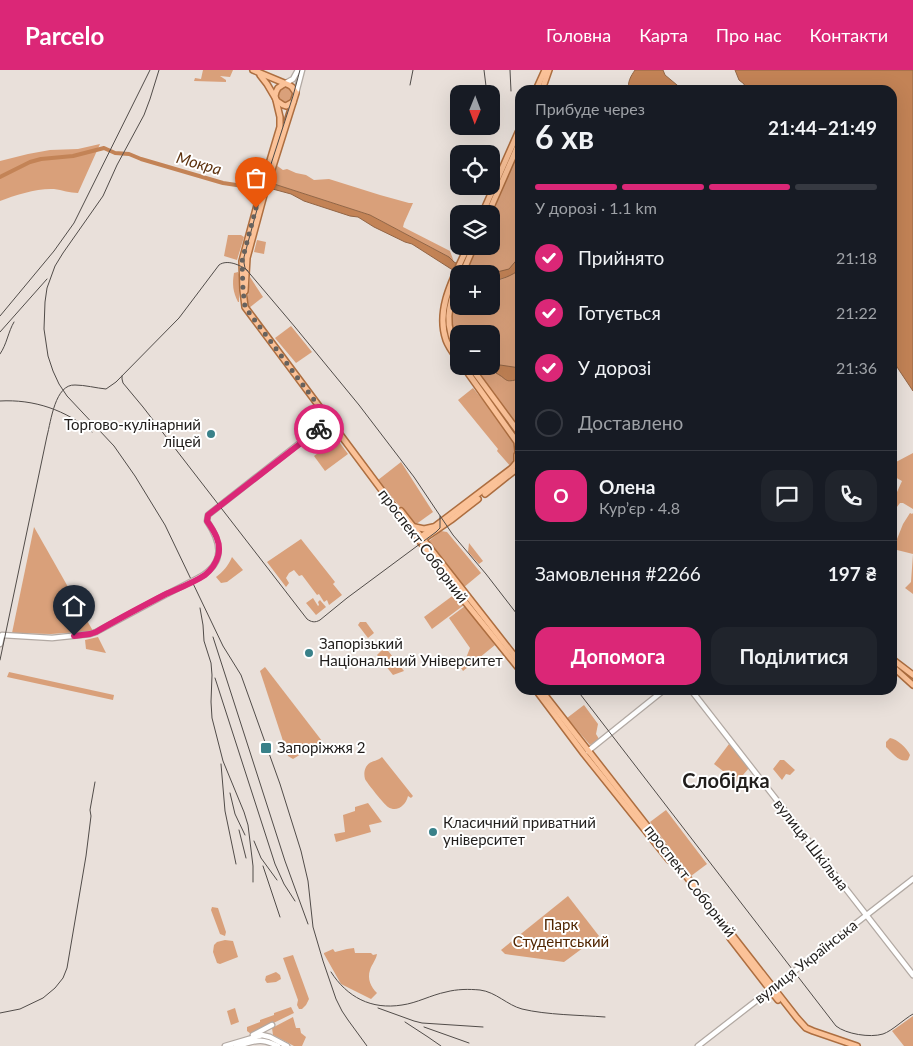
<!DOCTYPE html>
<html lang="uk">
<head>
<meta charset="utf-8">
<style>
  body { margin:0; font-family:Lato,sans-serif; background:#20242c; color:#f1f3f6; height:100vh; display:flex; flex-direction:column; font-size:19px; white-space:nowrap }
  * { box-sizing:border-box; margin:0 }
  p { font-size:16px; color:#9ea1a6 }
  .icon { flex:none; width:28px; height:28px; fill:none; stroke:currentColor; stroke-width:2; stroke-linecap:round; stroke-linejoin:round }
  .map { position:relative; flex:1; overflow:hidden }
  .drawer { position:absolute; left:515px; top:15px; width:382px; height:610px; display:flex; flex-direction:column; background:#171b24; border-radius:15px; box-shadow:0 5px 20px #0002 }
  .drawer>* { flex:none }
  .needle { width:32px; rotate:181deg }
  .controls { position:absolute; left:450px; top:15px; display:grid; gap:10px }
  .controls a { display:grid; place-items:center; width:50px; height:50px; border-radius:10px; background:#171b24; box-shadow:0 5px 20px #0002; font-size:25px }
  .pin { position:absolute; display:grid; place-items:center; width:42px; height:42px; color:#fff; margin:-51px -21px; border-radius:50% 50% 50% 0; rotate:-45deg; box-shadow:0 0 5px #0007 }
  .pin .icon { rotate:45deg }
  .courier { position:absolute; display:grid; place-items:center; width:50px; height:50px; margin:-25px; border:4px solid #db2777; border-radius:50%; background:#fff; color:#222; box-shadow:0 1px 6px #0007 }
  .overview em { font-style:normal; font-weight:700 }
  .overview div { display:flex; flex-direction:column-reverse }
  .overview { display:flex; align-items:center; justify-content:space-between; height:85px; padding:0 20px }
  h1 { font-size:32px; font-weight:700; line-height:38px }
  .bar { display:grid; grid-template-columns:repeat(4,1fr); gap:8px 5px; align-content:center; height:60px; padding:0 20px }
  .bar i { height:6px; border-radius:4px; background:#363941 }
  .bar .active { background:#db2777 }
  .bar p { grid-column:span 4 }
  .line { display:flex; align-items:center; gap:12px; padding:0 20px; border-top:1px solid #363941 }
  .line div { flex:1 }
  .round { display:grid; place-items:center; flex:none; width:52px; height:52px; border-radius:15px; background:#20242c }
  ol { padding:0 20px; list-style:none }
  li { display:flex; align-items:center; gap:15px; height:55px }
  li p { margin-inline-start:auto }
  li .icon { padding:5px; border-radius:50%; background:#db2777; color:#fff; stroke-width:4 }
  li:last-child { color:#9ea1a6 }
  li i { width:28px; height:28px; border:2px solid #363941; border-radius:50% }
  .cta { display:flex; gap:10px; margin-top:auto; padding:10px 20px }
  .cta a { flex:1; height:58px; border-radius:15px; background:#db2777; color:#fff; font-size:20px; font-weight:700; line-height:58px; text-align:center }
  .cta a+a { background:#20242c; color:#f1f3f6 }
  header { display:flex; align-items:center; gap:30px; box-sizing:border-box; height:70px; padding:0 25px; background:#db2777; color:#fff }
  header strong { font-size:24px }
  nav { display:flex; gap:28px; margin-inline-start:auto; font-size:18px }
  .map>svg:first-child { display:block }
</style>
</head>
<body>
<header>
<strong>Parcelo</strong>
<nav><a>Головна</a><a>Карта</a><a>Про нас</a><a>Контакти</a></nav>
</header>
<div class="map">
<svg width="913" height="976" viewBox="0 0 913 976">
  <rect width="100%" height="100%" fill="#e9e0da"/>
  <g fill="#d9a07a">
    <polygon points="203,0 233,0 230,7 220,6 226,10 226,12 194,11 195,8 201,9"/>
    <circle cx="286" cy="25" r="8"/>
    <path d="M520 70V186C517 190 514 196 510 199 498 205 478 205 467 199L470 192 468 190 474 176H491V144H488Z"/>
    <path d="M100 74 78 123C70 123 62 120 54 119 38 118 15 125 0 131V91L28 84 50 80 78 79Z"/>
    <polygon points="276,95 283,100 287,99 296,103 306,105 314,110 329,109 380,125 409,133 413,133 404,153 403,157 450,181 454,192 449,187 370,145 271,113"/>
    <polygon points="228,165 241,165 244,167 237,190 224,186"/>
    <polygon points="257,170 266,172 264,184 254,182"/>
    <path d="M520 199V358L473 296H491V264H459V277C449 255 449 238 459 217V236H491V212L503 209Z"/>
    <path d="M238 202C243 211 239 221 239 232H238C233 222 232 214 234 203Z"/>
    <polygon points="250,207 263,227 249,238 247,235"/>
    <polygon points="291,256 312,282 296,293 275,268"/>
    <path d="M473 318 515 370C517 380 516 388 511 397L497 381 498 379 458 330Z"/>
    <polygon points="337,369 348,384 325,401 314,386"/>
    <polygon points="913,383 913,439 903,433 900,433 893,442 893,420 897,422 902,411 893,406 893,385 896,392"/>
    <polygon points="401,392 433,442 415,455 378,410"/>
    <polygon points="910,443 912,444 913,443 913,524 905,518 911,512 913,484 893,479 903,454"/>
    <polygon points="34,457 93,561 51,564 12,563"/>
    <polygon points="441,461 447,462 481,503 463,518 429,471"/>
    <polygon points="301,469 335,512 333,514 342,525 329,535 327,530 324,532 319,524 317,525 302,505 299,506 294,500 289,503 286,508 289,513 286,517 267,492"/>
    <polygon points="469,473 483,491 479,494 468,482"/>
    <path d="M232 487 243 500 227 512 221 513 216 507C223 502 228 496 232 487Z"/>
    <polygon points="455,524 464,535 432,559 424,547"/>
    <polygon points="313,528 318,536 319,535 318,532 320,530 326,537 316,545 306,533"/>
    <polygon points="465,536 495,575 463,601 458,593 466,588 470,578 449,548"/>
    <polygon points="360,552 366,552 374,563 368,568 358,555"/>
    <polygon points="98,567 106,583 86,579 85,570"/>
    <polygon points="385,577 404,601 393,605 377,585"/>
    <polygon points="265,597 322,671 293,689 288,686 260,601"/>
    <polygon points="9,602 114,625 113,630 7,607"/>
    <polygon points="584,635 598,654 596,664 599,669 590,675 567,648"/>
    <path d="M890 668C897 669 907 678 910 685L908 690C900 693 892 683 886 677V672Z"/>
    <polygon points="729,674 749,698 737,712 714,694"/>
    <path d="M382 687 413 726 411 728 408 726C406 735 397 743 388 737 384 734 367 713 365 709 364 705 364 701 366 697 370 690 377 692 382 687Z"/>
    <polygon points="780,690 784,690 795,700 790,705 786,704 782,710 773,699"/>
    <polygon points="368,733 382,752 369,755 371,762 336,772 334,764 345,762 343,745 355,741 355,737"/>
    <polygon points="666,740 707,794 691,806 650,752"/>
    <polygon points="568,826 599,866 564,892 505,884 501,880"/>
    <polygon points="212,837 218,838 226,862 225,866 220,864 211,840"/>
    <polygon points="225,870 233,871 238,887 220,894 217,893 213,882 214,875 217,872"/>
    <path d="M354 878 355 883H371L373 885 377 884C376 890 372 894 370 900 367 909 371 917 377 923L371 929 341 914 324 884V883L333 879 335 882 347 879Z"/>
    <polygon points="293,885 309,929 306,935 302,939 299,939 297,935 298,930 283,888"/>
    <polygon points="276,902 280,905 281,909 276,912 267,913 265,910 266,906"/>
    <polygon points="291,937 294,943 251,964 247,961 247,957 260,952 260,950 274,945 274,943"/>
    <polygon points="235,938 239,952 231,955 227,941"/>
    <polygon points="913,946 913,976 904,976 892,961"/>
    <polygon points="293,947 296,958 300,958 301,963 306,967 302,976 294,976 273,965 272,958"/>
  </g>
  <g fill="#c38356" stroke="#926545">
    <path d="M635 0H663L665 5 683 20H629C627 12 631 6 635 0Z"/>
    <polygon points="735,0 913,0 913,321 893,291 892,20 746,20 744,14 739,10"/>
    <polygon points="271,113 370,145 449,187 454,192 477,204 459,204 412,174 405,172 374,157 358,147 350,146 304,131 291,124 269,118"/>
    <path d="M520 186V199C512 206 502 209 491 212V204H489L509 199Z"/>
    <path d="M500 295 520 298V309C503 313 509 310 496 303L497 299Z"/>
  </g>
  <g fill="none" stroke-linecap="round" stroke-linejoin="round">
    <polyline stroke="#c38356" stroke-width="4" points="0,107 30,92 41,89 73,86 104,78 115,83 129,84 141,89 223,113 243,116 256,113 265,115"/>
    <g stroke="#b2a9a3" stroke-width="7">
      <g id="secondary">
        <polyline points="284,14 293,9 298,0"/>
        <polyline points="296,23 302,0"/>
        <path d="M200 507C226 492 221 472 207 451L208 445 329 350"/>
        <polyline points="0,574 2,565 52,568 90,564 96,562 167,524"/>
        <polyline points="691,620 913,905"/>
        <polyline points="588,681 664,620"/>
        <polyline points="253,965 272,955"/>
        <polyline points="225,976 262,965 270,967 287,976"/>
        <path d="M236 976C256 971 259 967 278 976"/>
        <polyline points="698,976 913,809"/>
      </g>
    </g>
    <g stroke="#ad6e40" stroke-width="8">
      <g id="primary">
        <polyline points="260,5 267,14 277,31 283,35 286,36 293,32"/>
        <polyline points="284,14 278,18 276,22 275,26 280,47 280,57 260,124 242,191 243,220 245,237 466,533 520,600"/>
        <polyline points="536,20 545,0"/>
        <polyline points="542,20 549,0"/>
        <polyline points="482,144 520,58"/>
        <polyline points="488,144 520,71"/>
        <polyline points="462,204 474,176"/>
        <path d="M459 210C448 235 443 257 459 281"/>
        <polyline points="245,221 247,188 264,125 296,23 292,17 289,15 253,0"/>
        <path d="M459 291C454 284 449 278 446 270 435 238 455 205 468 176"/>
        <polyline points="463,296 517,372 518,381"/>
        <polyline points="470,296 520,364"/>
        <polyline points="485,424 514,401 520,399"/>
        <polyline points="401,441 520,593"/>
        <polyline points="415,457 424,459 433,457"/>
        <polyline points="421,467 512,398 517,392 517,385"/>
        <polyline points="425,468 451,450 478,429"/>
        <polyline points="892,589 913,605"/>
        <polyline points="892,596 913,615"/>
        <polyline points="536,620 584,684 669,790"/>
        <polyline points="541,620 797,948 806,958 813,961 857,976"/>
        <polyline points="730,868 778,930"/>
      </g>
    </g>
    <use href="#secondary" stroke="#fff" stroke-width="4.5"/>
    <use href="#primary" stroke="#fbc298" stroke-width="5"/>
    <g stroke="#514c49" stroke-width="1">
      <polyline points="300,0 293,26 261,125 244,187 244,193 245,198 295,257 359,335 414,407 453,465 486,504 520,548"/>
      <path d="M122 306V309L123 313 143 337 307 549C311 552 315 553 320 550L347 528 436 462 440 458V446"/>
      <path d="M0 590 47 366C51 351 55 314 75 315 85 315 96 318 106 319L116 312 179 248 219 195C227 189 241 195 248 201"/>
      <path d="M577 620 836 956C846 964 870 968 883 964 892 961 904 949 913 944"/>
    </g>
    <g stroke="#514c49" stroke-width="1">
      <polyline points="159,0 150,29 144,45 117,95 103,126 63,183 55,196 47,218 45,232 44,259 48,286 53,301 59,314 67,326 114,376 135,406 165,455 223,576 241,605 280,714 301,781 308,811 313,857 323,891 336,929 342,941 348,950 367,976"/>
      <polyline points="484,0 487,24"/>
      <polyline points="510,0 511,21"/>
      <polyline points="410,15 413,0"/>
      <polyline points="0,246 54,181 74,153 150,0"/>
      <polyline points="0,262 47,209"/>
      <path d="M0 284C7 274 8 262 14 252"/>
      <path d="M0 331C34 329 66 340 92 362"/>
      <polyline points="200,538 203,555 204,571 211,593 212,605 211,632 212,648 223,691 244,742 248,755 253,796 253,812"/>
      <polyline points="213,567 285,791 308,854"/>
      <polyline points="215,608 275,794 284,814 295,831"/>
      <polyline points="221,694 225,741 236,794"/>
      <polyline points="230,723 235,744 245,765"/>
      <polyline points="239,760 246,788"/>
      <polyline points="254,771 261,788 277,810"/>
      <polyline points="263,796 280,847"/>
      <path d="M331 902C347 927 371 940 402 935 417 933 431 925 446 922 457 919 469 919 480 920 496 922 507 935 522 939 547 945 579 945 605 947"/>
      <polyline points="378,938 414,951 422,953 483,957"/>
      <polyline points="0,943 20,939 43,928 55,918 63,908 67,898 86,786 91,746 90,740 95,712"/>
      <polyline points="405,952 428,967 441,976"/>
      <polyline points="424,957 469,973"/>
    </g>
    <g stroke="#b2a9a3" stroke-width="7" stroke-linecap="butt">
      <polyline id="secondary-bridge" points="167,524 200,507"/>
    </g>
    <use href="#secondary-bridge" stroke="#fff" stroke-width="4.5"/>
  </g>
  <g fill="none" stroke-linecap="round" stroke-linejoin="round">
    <polyline stroke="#67625e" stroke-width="5" stroke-dasharray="0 9" points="256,138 242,191 243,220 245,237 329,350 319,359"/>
    <path stroke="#db2777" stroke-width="6" d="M74 566 90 564 96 562C118 549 141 537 164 525 177 519 193 513 205 505 211 500 216 493 218 486 222 473 214 461 207 451L208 445 319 359"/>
  </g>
  <g fill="#398189" stroke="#fff" stroke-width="2">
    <circle cx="211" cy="364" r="5"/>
    <circle cx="309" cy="583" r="5"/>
    <rect x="260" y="672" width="12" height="12" rx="2.5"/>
    <circle cx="433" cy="762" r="5"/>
  </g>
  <g text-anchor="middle" stroke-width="4" stroke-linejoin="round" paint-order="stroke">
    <g font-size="15" fill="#211e1c" stroke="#fff" text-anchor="start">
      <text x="201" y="360" text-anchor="end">Торгово-кулінарний<tspan x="201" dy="17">ліцей</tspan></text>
      <text x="319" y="579">Запорізький<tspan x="319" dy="17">Національний Університет</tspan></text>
      <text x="277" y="683">Запоріжжя 2</text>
      <text x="443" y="758">Класичний приватний<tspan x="443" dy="17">університет</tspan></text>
    </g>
    <g font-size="15" fill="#211e1c" stroke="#fff">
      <text transform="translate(423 476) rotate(53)" y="5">проспект Соборний</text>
      <text transform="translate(811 775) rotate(52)" y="5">вулиця Шкільна</text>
      <text transform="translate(690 811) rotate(52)" y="5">проспект Соборний</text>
      <text transform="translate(806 892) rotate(-38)" y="5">вулиця Українська</text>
    </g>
    <g font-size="15" fill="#502501" stroke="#fff">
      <text x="561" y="860">Парк<tspan x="561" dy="17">Студентський</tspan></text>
    </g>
    <g font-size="16" font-style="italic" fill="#5e3310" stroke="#fff">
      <text transform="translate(199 93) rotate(16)" y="6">Мокра</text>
    </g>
    <g font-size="20" font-weight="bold" fill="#211e1c" stroke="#fff">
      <text x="726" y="718">Слобідка</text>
    </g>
  </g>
</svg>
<div class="controls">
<a><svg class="needle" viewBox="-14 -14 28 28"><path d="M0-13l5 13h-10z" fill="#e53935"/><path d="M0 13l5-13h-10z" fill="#9ea1a6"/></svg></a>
<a><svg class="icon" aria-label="locate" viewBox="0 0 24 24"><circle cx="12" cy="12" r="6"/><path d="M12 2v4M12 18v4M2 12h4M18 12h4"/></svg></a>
<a><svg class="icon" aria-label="layers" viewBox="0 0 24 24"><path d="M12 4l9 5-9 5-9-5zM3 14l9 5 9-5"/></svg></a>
<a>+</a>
<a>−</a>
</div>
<div class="pin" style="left:256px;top:138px;background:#ea580c"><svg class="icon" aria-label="bag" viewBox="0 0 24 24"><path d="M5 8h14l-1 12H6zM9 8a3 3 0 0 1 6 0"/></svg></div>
<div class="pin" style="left:74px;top:566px;background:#1f2937"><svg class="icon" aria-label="home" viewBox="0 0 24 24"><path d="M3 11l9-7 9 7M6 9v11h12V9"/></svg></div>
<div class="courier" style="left:319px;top:359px"><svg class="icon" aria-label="bike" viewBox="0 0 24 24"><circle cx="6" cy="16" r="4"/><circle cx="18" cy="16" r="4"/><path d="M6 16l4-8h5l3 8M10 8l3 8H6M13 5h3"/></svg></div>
<section class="drawer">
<div class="overview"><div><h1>6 хв</h1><p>Прибуде через</p></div><em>21:44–21:49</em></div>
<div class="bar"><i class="active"></i><i class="active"></i><i class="active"></i><i></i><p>У дорозі · 1.1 km</p></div>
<ol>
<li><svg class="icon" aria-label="check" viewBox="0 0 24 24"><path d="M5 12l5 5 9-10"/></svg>Прийнято<p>21:18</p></li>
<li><svg class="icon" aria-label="check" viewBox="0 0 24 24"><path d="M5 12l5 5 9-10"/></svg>Готується<p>21:22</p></li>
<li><svg class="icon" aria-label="check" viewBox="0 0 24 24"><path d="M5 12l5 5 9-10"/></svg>У дорозі<p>21:36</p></li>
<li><i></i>Доставлено</li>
</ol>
<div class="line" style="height:90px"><b class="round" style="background:#db2777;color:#fff">О</b><div><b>Олена</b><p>Кур’єр · 4.8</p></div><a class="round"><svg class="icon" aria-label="chat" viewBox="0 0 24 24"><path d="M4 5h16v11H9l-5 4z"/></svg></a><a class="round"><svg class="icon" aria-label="phone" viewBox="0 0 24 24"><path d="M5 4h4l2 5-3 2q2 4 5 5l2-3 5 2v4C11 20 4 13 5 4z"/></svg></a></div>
<div class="line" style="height:65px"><div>Замовлення #2266</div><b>197 ₴</b></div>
<div class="cta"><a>Допомога</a><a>Поділитися</a></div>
</section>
</div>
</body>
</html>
